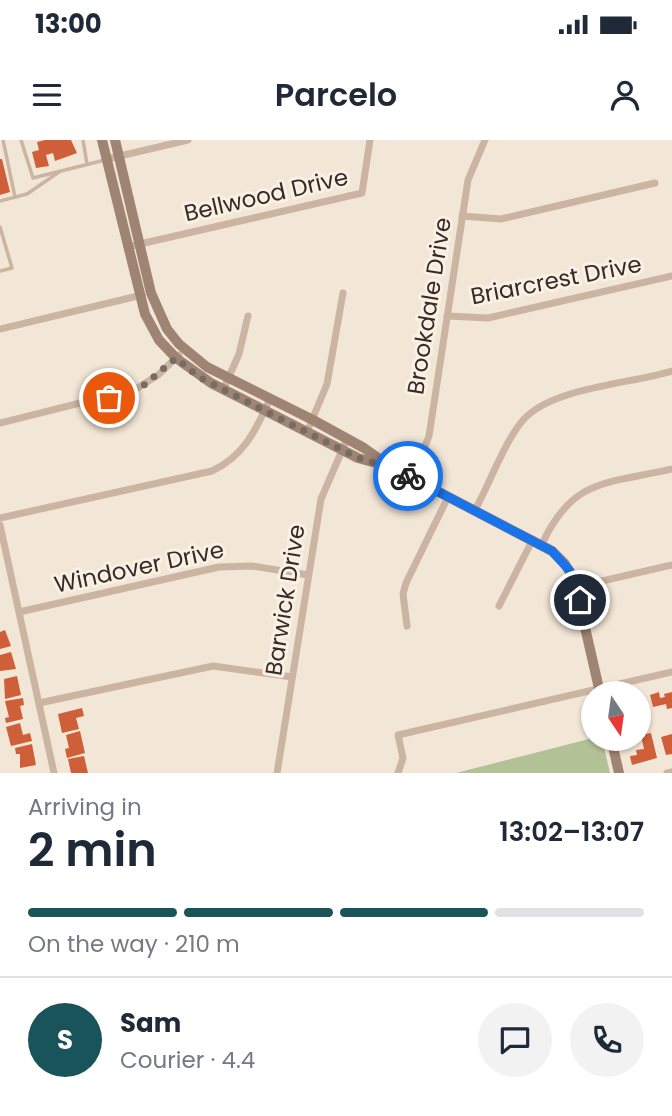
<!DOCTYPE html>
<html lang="en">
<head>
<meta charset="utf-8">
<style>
  body { margin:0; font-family:Poppins,sans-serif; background:#f2f2f3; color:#1f2937; height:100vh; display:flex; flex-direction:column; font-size:26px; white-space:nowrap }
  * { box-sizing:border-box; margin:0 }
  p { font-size:23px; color:#747a83 }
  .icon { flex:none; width:38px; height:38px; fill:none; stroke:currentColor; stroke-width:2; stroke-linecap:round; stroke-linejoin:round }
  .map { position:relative; height:633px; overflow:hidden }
  .details { display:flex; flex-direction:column; background:#fff; flex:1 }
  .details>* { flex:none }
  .needle { width:46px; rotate:167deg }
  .buttons { position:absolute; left:581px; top:541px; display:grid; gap:14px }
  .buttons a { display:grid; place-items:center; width:70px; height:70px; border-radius:50%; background:#fff; box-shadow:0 2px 5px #0004; font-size:35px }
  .pin { position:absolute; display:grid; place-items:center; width:60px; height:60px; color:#fff; margin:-30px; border:4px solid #fff; border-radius:50%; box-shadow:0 2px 7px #0007 }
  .courier { position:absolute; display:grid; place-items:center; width:70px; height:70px; margin:-35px; border:5px solid #1a73e8; border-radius:50%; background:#fff; color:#222; box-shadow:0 2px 9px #0007 }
  .head em { font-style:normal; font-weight:600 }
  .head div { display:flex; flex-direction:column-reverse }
  .head { display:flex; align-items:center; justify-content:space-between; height:119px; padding:0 28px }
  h1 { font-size:46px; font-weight:600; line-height:52px }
  .bar { display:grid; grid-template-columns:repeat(4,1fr); gap:10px 7px; align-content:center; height:84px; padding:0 28px }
  .bar i { height:9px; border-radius:5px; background:#e0e1e3 }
  .bar .current { background:#185459 }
  .bar p { grid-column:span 4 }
  .line { display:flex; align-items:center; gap:18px; padding:0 28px; border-top:2px solid #e0e1e3 }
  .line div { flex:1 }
  .round { display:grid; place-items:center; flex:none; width:74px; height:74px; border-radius:37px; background:#f2f2f3 }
  .status { display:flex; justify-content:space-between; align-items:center; height:49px; padding:0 35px; background:#fff; direction:ltr }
  .status svg { height:19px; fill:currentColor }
  header { display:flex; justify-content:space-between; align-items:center; height:91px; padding:0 28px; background:#fff; font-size:32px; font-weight:600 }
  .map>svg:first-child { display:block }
</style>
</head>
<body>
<div class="status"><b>13:00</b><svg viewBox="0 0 49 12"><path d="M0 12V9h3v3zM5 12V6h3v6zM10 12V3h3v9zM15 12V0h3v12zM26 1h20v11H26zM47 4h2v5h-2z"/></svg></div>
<header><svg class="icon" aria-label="menu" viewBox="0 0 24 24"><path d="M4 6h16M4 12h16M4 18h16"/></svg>Parcelo<svg class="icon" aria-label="person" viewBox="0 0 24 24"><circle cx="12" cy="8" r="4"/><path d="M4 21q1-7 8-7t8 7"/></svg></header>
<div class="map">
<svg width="672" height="633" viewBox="0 0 672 633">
  <rect width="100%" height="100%" fill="#f2e6d6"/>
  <polygon fill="#b3c296" points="593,598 602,599 610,633 456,633"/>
  <g fill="#cf5f38">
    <polygon points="45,0 71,0 77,13 55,21 53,13 46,15 49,26 36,28 32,12 39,10 37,2"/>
    <polygon points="0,19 2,19 10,52 0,55"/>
    <polygon points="5,490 11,506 0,509 0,492"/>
    <polygon points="11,512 16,529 0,531 0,515"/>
    <polygon points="17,536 21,555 5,559 4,539"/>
    <polygon points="659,552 660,558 665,557 664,554 672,552 672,568 667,569 666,564 653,567 650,555"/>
    <polygon points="645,556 649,574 639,576 639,557"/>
    <polygon points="23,558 24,565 20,566 23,579 6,583 5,578 9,577 5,561"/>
    <polygon points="82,568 84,576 76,578 79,589 62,593 58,574"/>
    <polygon points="20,583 23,595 30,593 32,601 11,606 6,587"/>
    <polygon points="80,591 85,613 67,618 65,609 69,608 66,595"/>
    <polygon points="651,593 657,618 632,625 630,616 637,615 636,610 644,609 641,595"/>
    <polygon points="672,594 672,614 666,615 661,597"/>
    <polygon points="32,604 36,625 20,628 20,614 16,614 15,608"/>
    <polygon points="84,616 88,633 71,633 68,619"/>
  </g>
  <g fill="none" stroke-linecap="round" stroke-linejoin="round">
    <g stroke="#cbb5a2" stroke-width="3.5">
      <polyline points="3,0 15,57"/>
      <polyline points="21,0 33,38 105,20"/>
      <polyline points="83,0 87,24"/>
      <polyline points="0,61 27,54 59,32"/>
      <polyline points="0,87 12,128 0,131"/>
    </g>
    <g stroke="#cbb5a2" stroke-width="7">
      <polyline points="107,19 188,0"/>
      <polyline points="462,76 501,79 655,43"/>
      <polyline points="127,107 362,53 370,0"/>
      <polyline points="447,176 488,178 672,136"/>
      <polyline points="0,189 142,155"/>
      <polyline points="223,250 239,214 248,176"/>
      <polyline points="0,283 136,249 158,235 179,215"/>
      <polyline points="307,292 327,244 343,153"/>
      <polyline points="412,338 429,296 468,40 485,0"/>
      <path d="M475 370C489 345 505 300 524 279 554 247 630 244 672 231"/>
      <path d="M0 378 212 331C244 316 256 290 270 259"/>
      <polyline points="0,385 54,633"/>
      <path d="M542 404C573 337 608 344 672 329"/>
      <polyline points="576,447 672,425"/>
      <polyline points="499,466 533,399"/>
      <polyline points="19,472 219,427 252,426 308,435"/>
      <polyline points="407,486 403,454 406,443 448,357"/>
      <polyline points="39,563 213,526 292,537"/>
      <polyline points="277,633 321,359 347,299"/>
      <polyline points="398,633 403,618 398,595 672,532"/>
      <polyline points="667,633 672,632"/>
    </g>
    <g stroke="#9f8473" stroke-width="10">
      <polyline points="102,0 145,174 159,200 176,218 211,243 358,318 383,325"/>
      <polyline points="115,0 151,153 167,189 179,204 207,227 313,280 364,308 391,327 552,411 565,424 574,439 600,553"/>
      <polyline points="611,598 619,633"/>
    </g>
  </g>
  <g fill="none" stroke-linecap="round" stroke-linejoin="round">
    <polyline stroke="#776c63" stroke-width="7" stroke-dasharray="0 12.6" points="109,258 143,246 176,218 199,237 265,271 358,318 391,327 408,336"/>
    <polyline stroke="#1a73e8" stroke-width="9" points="408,336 552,411 570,431 580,460"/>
  </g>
  <g text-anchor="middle" stroke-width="6" stroke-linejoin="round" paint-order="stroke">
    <g font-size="23" fill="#352a25" stroke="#faf0e3">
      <text transform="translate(266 55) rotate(-13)" y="8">Bellwood Drive</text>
      <text transform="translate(556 140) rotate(-11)" y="8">Briarcrest Drive</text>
      <text transform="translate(429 166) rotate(-81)" y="8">Brookdale Drive</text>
      <text transform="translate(139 427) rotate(-12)" y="8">Windover Drive</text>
      <text transform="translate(285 460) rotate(-81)" y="8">Barwick Drive</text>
    </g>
  </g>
</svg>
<div class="buttons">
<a><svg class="needle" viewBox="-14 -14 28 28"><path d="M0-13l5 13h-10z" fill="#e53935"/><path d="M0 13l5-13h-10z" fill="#747a83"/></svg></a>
</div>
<div class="pin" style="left:109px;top:258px;background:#ea580c"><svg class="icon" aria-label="bag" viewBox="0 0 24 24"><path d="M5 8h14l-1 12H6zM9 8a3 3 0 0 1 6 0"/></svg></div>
<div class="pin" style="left:580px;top:460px;background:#1f2937"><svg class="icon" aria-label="home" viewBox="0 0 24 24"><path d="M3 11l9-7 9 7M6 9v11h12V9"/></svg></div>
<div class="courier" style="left:408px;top:336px"><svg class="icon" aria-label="bike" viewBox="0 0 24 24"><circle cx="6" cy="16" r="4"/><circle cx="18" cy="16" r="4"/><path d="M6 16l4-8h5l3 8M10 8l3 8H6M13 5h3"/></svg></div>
</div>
<section class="details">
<div class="head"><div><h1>2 min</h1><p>Arriving in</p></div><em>13:02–13:07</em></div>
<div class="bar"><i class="current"></i><i class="current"></i><i class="current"></i><i></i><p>On the way · 210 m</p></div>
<div class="line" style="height:126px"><b class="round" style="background:#185459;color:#fff">S</b><div><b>Sam</b><p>Courier · 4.4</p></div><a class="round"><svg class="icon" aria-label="chat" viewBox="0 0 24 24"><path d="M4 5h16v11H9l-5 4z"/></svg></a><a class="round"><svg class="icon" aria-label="phone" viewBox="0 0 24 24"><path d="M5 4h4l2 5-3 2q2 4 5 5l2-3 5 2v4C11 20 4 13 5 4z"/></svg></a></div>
</section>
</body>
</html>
